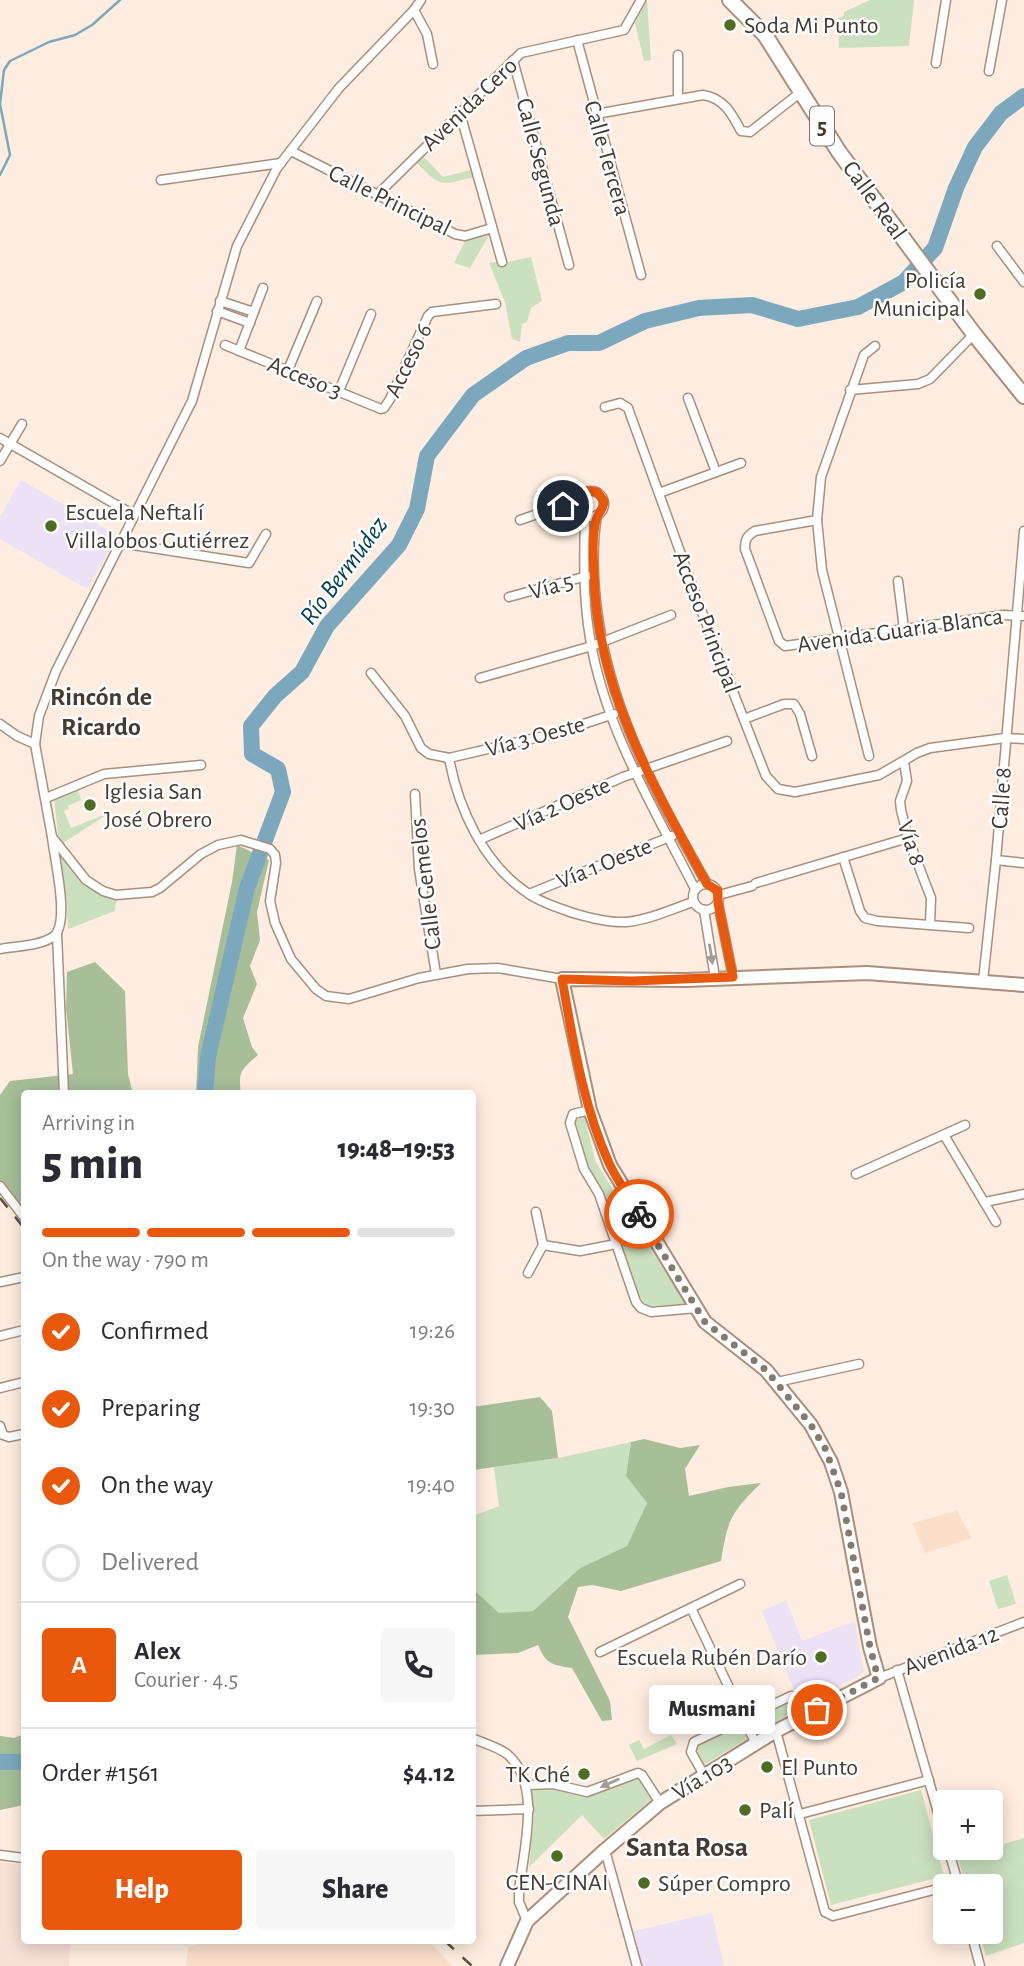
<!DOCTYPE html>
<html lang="en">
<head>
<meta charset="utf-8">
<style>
  body { margin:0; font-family:"Alegreya Sans",sans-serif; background:#f7f7f7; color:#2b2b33; height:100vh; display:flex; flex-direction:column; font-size:26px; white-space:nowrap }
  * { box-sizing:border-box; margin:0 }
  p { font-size:23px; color:#7c7c81 }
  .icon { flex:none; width:38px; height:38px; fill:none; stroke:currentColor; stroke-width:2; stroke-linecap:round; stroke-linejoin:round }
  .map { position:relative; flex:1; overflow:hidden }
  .drawer { position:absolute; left:21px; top:1090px; width:455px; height:854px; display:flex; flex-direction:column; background:#fff; border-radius:7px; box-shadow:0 4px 18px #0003 }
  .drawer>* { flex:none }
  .tools { position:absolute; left:933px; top:1790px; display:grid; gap:14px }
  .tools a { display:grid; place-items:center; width:70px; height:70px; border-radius:7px; background:#fff; box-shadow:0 4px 18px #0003; font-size:35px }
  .pin { position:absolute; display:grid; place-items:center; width:60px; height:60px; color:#fff; margin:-30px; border:4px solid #fff; border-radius:50%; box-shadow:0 2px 7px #0007 }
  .courier { position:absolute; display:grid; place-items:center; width:70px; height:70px; margin:-35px; border:5px solid #ea580c; border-radius:50%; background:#fff; color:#222; box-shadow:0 2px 9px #0007 }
  .bubble { position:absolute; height:49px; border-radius:7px; background:#fff; box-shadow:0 4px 18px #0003; font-size:23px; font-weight:800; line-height:49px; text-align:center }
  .overview em { font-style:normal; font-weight:800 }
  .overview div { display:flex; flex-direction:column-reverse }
  .overview { display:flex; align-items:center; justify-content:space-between; height:119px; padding:0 21px }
  h1 { font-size:46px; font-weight:800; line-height:52px }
  .bar { display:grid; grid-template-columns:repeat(4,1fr); gap:10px 7px; align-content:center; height:84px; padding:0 21px }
  .bar i { height:9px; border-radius:5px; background:#e1e1e2 }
  .bar .active { background:#ea580c }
  .bar p { grid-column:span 4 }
  .line { display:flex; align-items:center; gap:18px; padding:0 21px; border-top:2px solid #e1e1e2 }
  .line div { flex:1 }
  .round { display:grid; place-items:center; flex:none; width:74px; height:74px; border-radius:7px; background:#f7f7f7 }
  ol { padding:0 21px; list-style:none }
  li { display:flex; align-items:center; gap:21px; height:77px }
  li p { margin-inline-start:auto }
  li .icon { padding:7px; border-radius:50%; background:#ea580c; color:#fff; stroke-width:4 }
  li:last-child { color:#7c7c81 }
  li i { width:38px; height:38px; border:4px solid #e1e1e2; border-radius:50% }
  .cta { display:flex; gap:14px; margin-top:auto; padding:14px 21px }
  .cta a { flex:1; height:80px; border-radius:7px; background:#ea580c; color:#fff; font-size:28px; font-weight:800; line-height:80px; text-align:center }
  .cta a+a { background:#f7f7f7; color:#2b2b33 }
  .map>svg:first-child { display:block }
</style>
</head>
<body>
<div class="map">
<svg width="1024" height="1966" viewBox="0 0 1024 1966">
  <rect width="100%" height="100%" fill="#feede0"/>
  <polygon fill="#f9e0d9" points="0,1862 24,1865 24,1941 70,1941 69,1966 0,1966"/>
  <g fill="#fadfcb">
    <polygon points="957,1511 972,1538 925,1553 912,1523"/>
    <polygon points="209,1941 428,1941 452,1966 186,1966 188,1948"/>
  </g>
  <g fill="#ede1f6">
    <polygon points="21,480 118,536 87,589 0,539 0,516"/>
    <polygon points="786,1600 802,1641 855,1621 864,1673 801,1707 762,1611"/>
    <polygon points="712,1913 724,1966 641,1966 634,1931"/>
  </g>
  <g fill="#cbe0be">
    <polygon points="647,0 651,60 644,61 635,23"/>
    <polygon points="870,0 914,0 909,46 839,48 838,18 844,16 844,12"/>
    <path d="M423 156 443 177 471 170 473 177C439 186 441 187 416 162Z"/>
    <polygon points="489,235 470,268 454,263 467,237"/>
    <polygon points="531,257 542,301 531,308 527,322 522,324 520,342 512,339 505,302 489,263 495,262 499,264"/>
    <polygon points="78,789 81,800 68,806 69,809 64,811 71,828 111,812 63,843 58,834 54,799"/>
    <polygon points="59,850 83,880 117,897 115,911 68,929 67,902"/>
    <polygon points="584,1116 595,1160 627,1214 687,1304 651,1306 646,1305 640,1297 602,1191 585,1160 574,1120"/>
    <polygon points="631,1442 626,1476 647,1503 627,1546 580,1568 533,1611 499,1613 473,1589 473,1516 499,1506 494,1467 558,1458"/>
    <polygon points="1007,1575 1016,1604 998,1609 989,1581"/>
    <polygon points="796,1695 801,1707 702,1766 695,1753 697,1745"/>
    <polygon points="671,1735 677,1744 637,1761 629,1745 639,1740 644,1749"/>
    <polygon points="632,1777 641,1778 653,1798 604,1839 582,1815 529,1867 534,1816 529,1788 549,1786 590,1794"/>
    <polygon points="921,1790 944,1876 831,1905 809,1820"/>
    <polygon points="1024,1838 1024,1943 986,1956 979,1932 990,1932 990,1886 966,1886 958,1858"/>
  </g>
  <g fill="#a7be99">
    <path d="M237 845 269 860 257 912 260 940 250 966 257 984 243 1018 252 1047 258 1055C241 1070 238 1071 241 1094H196L198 1047 232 882Z"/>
    <polygon points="95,962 125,991 128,1074 133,1094 24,1094 24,1213 0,1182 0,1095 10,1081 73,1074 66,1008 67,972"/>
    <polygon points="540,1397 552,1411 558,1458 473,1470 473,1407"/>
    <path d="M644 1439 680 1448 700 1445 685 1469 689 1496 728 1487 761 1483C730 1514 728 1519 721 1561L621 1591 592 1585 578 1587 568 1617 610 1701 612 1720 602 1721 572 1668C552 1665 546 1664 538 1645L518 1653 473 1655V1589L499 1613 533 1611 580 1568 627 1546 647 1503 626 1476 631 1442Z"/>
    <polygon points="24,1734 24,1805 0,1810 0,1736 14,1738"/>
  </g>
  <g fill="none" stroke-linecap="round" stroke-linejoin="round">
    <polyline stroke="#7ca8be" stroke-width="2.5" points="0,175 10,155 0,104 4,70 10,61 49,42 75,35 92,25 120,0"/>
    <g stroke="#7ca8be" stroke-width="16">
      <polyline points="205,1094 208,1057 247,888 283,792 278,769 252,754 251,726 275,696 302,672 327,626 399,545 417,509 427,456 473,395 526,358 568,343 599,343 645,321 699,308 752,305 798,319 858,307 904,282 935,248 956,188 975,147 1001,113 1024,96"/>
      <polyline points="0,1762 24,1762"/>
    </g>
    <g stroke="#a98f7c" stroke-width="11">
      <g id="minor">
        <polyline points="421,0 414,10 339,88 277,168 237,246 192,401 56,671 39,716 35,744 52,837 86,880 103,891 116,895 152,892 160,888 201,854 218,845 241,840 270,849 275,855 276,863 270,901 275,923 291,959 316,989 326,996 349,999 419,978 468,969 498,968 562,979"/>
        <polyline points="414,10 427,34 433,64"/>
        <polyline points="577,40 641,275"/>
        <polyline points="678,55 678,98"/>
        <polyline points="513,60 569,265"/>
        <polyline points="936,63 946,0"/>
        <polyline points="989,71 1002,0"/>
        <polyline points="460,113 502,262"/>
        <path d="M596 114 703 95C724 98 732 114 741 131L750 132 801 92"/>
        <polyline points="291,151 455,234 465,236 492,228"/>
        <polyline points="161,180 281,163"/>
        <polyline points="377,195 521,53 624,30 641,0"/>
        <polyline points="997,246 1024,282"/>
        <polyline points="220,301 254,312"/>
        <polyline points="217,311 250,323"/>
        <polyline points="225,345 381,409 384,408 390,399 428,316 432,312 496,304"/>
        <polyline points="239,351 263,288"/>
        <polyline points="288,370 317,301"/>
        <polyline points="850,390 918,384 930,379 974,334"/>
        <polyline points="339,391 371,314"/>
        <polyline points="688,398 716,472"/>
        <polyline points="605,407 620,403 628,408 700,607 766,776 778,789 795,792 879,775 917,753 930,748 1005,738 1024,739"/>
        <polyline points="0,438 134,515"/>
        <polyline points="0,461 22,424"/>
        <circle cx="591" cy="504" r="13"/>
        <polyline points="659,493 741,463"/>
        <path d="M585 515C584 556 583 597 590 638 605 729 654 808 695 889"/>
        <path d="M597 515C592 544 593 572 596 601 607 707 656 793 707 884"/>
        <polyline points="520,520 578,500"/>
        <path d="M817 520 755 531C747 536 745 539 745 549L779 641 785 646 1004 615 1024 616"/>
        <polyline points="120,543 249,563 266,534"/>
        <polyline points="898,581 904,629"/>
        <polyline points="509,597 587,576"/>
        <polyline points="371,673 405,716 421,748 429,754 449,758 553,734 614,714"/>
        <polyline points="480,678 592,646 671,615"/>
        <polyline points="744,719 784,704 794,704 800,714 812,756"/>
        <polyline points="0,724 17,736 35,744"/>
        <polyline points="869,756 822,570 817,520 821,477 864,355 875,346"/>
        <path d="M449 758C458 808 484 865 529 894 542 903 559 908 573 913 590 918 609 923 626 922 649 920 672 909 693 902"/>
        <polyline points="904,762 907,781 900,801 901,810 908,838 931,898 930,923"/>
        <polyline points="415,794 419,869 436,974"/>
        <polyline points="46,798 104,774 201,765"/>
        <polyline points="479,840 623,777 727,741"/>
        <polyline points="843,857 860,911 865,918 877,921 969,928"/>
        <polyline points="996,860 1024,863"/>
        <polyline points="756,883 908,838"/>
        <circle cx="706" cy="897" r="13"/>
        <polyline points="529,894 672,836"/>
        <polyline points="719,895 752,886"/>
        <polyline points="718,903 733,977"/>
        <polyline points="704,910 715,978"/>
        <polyline points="57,934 64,1094"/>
        <path d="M0 949C16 946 39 946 53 937 71 924 54 858 52 837"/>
        <polyline points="983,981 996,860 1024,531"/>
        <polyline points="590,1110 573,1114 570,1123 584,1169 599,1194 636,1302 641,1308 651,1312 697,1308"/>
        <polyline points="944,1135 996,1222"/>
        <polyline points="856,1174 965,1125"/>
        <polyline points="0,1186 24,1217"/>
        <polyline points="985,1202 1024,1194"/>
        <polyline points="536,1212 543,1245"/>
        <polyline points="543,1245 580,1251 616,1244"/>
        <polyline points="528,1273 543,1245"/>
        <polyline points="0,1282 24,1277"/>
        <polyline points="0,1336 24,1330"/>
        <polyline points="777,1382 859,1364"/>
        <polyline points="0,1388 24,1382"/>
        <polyline points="0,1426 3,1435 9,1437 24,1434"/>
        <polyline points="691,1608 756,1744"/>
        <polyline points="600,1652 740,1584"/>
        <polyline points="897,1670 945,1837"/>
        <polyline points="879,1678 1024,1622"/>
        <polyline points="776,1731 825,1912 833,1916 945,1887"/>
        <path d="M472 1738C483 1743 498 1747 507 1754 543 1784 523 1851 519 1891V1902L527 1921"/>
        <polyline points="704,1775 691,1752 694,1742 791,1696"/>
        <polyline points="526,1785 553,1784 587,1792 638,1773 642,1775 660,1803"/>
        <polyline points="472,1811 529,1809"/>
        <polyline points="800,1814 929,1780"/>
        <polyline points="948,1848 959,1886"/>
        <polyline points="605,1850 637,1966"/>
        <polyline points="0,1855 24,1858"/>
        <polyline points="971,1932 980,1966"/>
      </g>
    </g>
    <g stroke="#a98f7c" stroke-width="16">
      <polyline id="secondary" points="507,1966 527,1921 605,1850 660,1803 776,1731 879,1678 870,1647 841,1492 831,1462 811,1425 766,1370 705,1322 610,1165 590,1110 562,979 687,980 867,973 1024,985"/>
    </g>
    <g stroke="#a98f7c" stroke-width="18">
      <polyline id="primary" points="730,0 765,35 839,152 974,334 1024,396"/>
    </g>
    <use href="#minor" stroke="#fff" stroke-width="8"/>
    <use href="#secondary" stroke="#fff" stroke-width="12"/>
    <use href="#primary" stroke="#fff" stroke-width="14"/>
    <g stroke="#594d45" stroke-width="2.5" stroke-dasharray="12 12" stroke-linecap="butt">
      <polyline points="0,1198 24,1228"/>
      <polyline points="445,1941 472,1966"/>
    </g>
  </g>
  <defs><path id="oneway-solid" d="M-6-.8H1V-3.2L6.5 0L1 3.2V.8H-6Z" transform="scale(1.75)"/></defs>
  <g fill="#a29c98">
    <use href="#oneway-solid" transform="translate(711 954) rotate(81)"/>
    <use href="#oneway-solid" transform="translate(610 1783) rotate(156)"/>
  </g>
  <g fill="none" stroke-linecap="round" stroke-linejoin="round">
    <polyline stroke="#86796f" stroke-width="7" stroke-dasharray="0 12.6" points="639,1214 705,1322 766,1370 811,1425 825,1448 841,1492 870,1647 878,1678 817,1710"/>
    <path stroke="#ea580c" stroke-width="9" d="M563 506 578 499 588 491 597 492 604 501C604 510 598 512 596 520 592 537 593 555 594 573 596 687 653 786 707 884L718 891V903L733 977 632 981 562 979C573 1040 583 1106 609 1163 617 1180 629 1197 639 1214"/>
  </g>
  <g fill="#4f6d22" stroke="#fdfdfd" stroke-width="2.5">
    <circle cx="730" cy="25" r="7"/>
    <circle cx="980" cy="294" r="7"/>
    <circle cx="51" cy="526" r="7"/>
    <circle cx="90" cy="805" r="7"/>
    <circle cx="821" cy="1657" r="7"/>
    <circle cx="767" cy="1767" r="7"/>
    <circle cx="584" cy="1774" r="7"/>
    <circle cx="745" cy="1810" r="7"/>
    <circle cx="557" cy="1856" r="7"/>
    <circle cx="644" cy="1883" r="7"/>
  </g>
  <g text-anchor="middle" stroke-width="5" stroke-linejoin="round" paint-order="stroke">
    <rect fill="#fdfdfd" stroke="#7c746f" stroke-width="2" x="810" y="106.5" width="24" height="39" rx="5"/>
    <g font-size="23" font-weight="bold" fill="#453a32">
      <text x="822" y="134">5</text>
    </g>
    <g font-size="24" fill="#453a32" stroke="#fdfdfd" text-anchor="start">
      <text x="744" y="33">Soda Mi Punto</text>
      <text x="966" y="288" text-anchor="end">Policía<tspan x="966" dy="28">Municipal</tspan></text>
      <text x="65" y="520">Escuela Neftalí<tspan x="65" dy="28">Villalobos Gutiérrez</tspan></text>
      <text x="104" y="799">Iglesia San<tspan x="104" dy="28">José Obrero</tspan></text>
      <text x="807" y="1665" text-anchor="end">Escuela Rubén Darío</text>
      <text x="781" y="1775">El Punto</text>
      <text x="570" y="1782" text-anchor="end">TK Ché</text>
      <text x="759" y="1818">Palí</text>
      <text x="557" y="1890" text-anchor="middle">CEN-CINAI</text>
      <text x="658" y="1891">Súper Compro</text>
    </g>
    <g font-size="24" fill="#453a32" stroke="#fdfdfd">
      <text transform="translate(469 104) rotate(-44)" y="8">Avenida Cero</text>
      <text transform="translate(608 158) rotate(74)" y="8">Calle Tercera</text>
      <text transform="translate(541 162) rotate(75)" y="8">Calle Segunda</text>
      <text transform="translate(390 200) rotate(26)" y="8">Calle Principal</text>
      <text transform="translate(875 200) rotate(54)" y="8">Calle Real</text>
      <text transform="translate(408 360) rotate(-64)" y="8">Acceso 6</text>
      <text transform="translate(305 377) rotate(22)" y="8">Acceso 3</text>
      <text transform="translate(551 586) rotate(-16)" y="8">Vía 5</text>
      <text transform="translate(707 622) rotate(69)" y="8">Acceso Principal</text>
      <text transform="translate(900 630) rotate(-8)" y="8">Avenida Guaria Blanca</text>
      <text transform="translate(535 736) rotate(-15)" y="8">Vía 3 Oeste</text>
      <text transform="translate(1001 798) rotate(-86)" y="8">Calle 8</text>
      <text transform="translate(562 804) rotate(-24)" y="8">Vía 2 Oeste</text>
      <text transform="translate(912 843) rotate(72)" y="8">Vía 8</text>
      <text transform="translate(604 863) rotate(-22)" y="8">Vía 1 Oeste</text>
      <text transform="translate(425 884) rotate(-97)" y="8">Calle Gemelos</text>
      <text transform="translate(951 1650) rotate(-21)" y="8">Avenida 12</text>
      <text transform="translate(702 1777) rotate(-32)" y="8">Vía 103</text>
    </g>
    <g font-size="26" font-style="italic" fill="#004057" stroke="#fdfdfd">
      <text transform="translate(343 570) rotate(-53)" y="9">Río Bermúdez</text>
    </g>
    <g font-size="26" font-weight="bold" fill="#453a32" stroke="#fdfdfd">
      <text x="101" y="705">Rincón de<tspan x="101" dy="30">Ricardo</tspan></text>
    </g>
    <g font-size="28" font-weight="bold" fill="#453a32" stroke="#fdfdfd">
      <text x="687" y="1856">Santa Rosa</text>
    </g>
  </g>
</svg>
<div class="tools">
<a>+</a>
<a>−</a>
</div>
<div class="pin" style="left:817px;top:1710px;background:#ea580c"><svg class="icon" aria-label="bag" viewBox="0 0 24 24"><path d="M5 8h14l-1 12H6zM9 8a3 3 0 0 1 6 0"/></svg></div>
<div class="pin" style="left:563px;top:506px;background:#1f2937"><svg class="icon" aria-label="home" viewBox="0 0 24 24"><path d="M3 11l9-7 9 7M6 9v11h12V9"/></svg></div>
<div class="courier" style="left:639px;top:1214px"><svg class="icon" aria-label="bike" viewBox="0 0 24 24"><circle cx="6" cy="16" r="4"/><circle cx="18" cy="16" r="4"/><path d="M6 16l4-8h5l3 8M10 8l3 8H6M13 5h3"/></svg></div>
<div class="bubble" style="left:649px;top:1685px;width:126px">Musmani</div>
<section class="drawer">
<div class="overview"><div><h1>5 min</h1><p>Arriving in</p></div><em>19:48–19:53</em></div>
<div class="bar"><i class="active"></i><i class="active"></i><i class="active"></i><i></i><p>On the way · 790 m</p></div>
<ol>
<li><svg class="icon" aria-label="check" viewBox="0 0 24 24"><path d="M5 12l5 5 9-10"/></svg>Confirmed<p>19:26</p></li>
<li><svg class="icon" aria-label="check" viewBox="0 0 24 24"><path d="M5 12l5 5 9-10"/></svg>Preparing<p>19:30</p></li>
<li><svg class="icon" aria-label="check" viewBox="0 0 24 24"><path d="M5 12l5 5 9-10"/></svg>On the way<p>19:40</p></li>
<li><i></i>Delivered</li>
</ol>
<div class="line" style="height:126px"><b class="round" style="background:#ea580c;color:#fff">A</b><div><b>Alex</b><p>Courier · 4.5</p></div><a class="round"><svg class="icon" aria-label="phone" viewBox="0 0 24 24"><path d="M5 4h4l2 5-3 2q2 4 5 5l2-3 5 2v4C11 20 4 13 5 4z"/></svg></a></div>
<div class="line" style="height:91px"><div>Order #1561</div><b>$4.12</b></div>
<div class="cta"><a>Help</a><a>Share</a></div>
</section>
</div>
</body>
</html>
